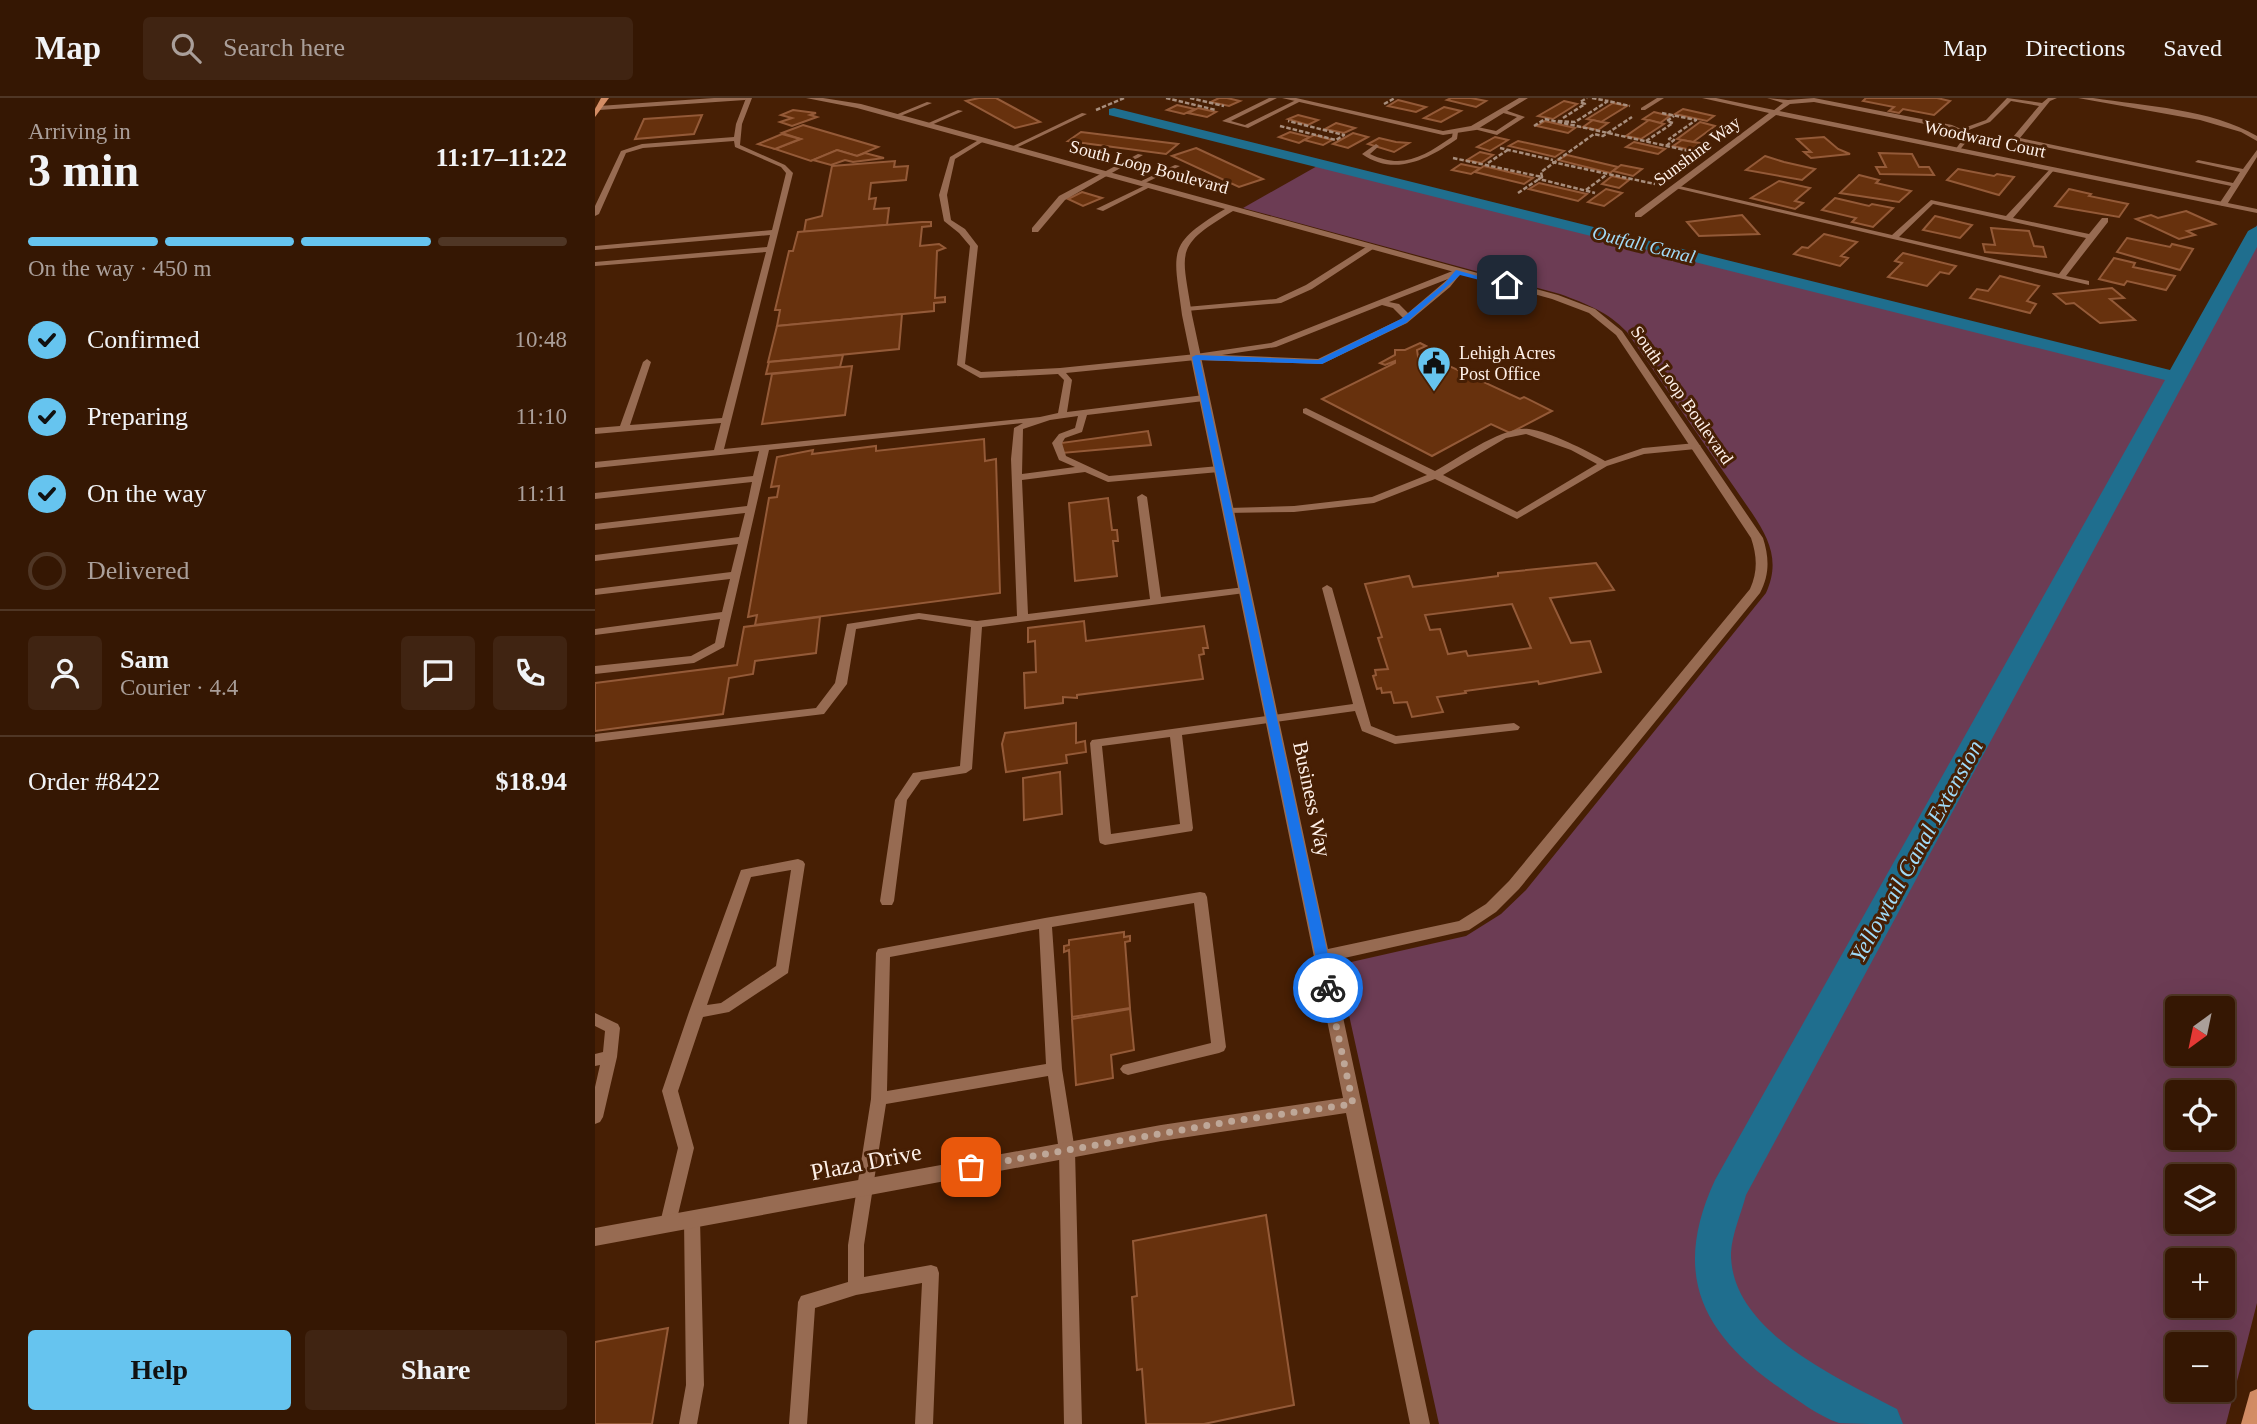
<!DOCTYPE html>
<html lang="en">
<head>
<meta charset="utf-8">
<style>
  body { margin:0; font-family:"Times New Roman",serif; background:#402412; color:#f1f3f6; height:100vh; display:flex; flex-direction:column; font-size:26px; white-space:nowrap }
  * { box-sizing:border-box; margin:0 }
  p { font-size:23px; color:#aa9f9a }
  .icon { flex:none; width:38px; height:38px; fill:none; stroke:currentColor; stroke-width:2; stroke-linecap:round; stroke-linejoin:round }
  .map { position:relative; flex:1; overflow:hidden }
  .details { display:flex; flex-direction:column; background:#351703; width:595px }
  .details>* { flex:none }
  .needle { width:46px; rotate:213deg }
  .fabs { position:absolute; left:1570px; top:898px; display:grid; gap:14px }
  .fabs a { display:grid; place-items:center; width:70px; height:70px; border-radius:7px; background:#351703; box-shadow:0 7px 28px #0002,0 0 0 2px #4f3625; font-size:35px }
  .pin { position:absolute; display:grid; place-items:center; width:60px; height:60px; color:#fff; margin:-30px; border-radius:14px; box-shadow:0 4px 10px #0006 }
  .courier { position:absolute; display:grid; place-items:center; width:70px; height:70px; margin:-35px; border:5px solid #1a73e8; border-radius:50%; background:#fff; color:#222; box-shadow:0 2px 9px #0007 }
  .summary em { font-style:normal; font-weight:700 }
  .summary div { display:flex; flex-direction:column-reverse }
  .summary { display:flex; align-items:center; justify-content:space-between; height:119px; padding:0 28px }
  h1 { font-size:46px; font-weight:700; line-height:52px }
  .bar { display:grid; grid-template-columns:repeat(4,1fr); gap:10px 7px; align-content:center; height:84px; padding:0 28px }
  .bar i { height:9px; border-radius:5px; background:#4f3625 }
  .bar .current { background:#66c4ef }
  .bar p { grid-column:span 4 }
  .line { display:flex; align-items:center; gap:18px; padding:0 28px; border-top:2px solid #4f3625 }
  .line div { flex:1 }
  .round { display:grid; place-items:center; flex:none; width:74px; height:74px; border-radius:7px; background:#402412 }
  ol { padding:0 28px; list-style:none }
  li { display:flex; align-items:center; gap:21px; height:77px }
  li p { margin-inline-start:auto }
  li .icon { padding:7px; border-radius:50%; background:#66c4ef; color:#111; stroke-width:4 }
  li:last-child { color:#aa9f9a }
  li i { width:38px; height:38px; border:4px solid #4f3625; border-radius:50% }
  .cta { display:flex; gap:14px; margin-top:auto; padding:14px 28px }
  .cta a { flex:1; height:80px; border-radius:7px; background:#66c4ef; color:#111; font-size:28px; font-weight:700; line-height:80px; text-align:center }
  .cta a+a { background:#402412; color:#f1f3f6 }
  header { display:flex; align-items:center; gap:42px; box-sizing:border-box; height:98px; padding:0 35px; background:#351703; border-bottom:2px solid #4f3625 }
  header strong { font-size:33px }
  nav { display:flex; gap:38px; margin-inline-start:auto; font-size:24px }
  .search { width:490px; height:63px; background:#402412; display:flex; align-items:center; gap:18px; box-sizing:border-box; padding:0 24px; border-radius:7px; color:#aa9f9a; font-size:26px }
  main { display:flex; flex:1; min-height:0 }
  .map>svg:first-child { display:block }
</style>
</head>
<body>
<header>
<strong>Map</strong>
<div class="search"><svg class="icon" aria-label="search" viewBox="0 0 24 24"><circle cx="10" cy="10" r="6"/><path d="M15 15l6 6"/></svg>Search here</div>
<nav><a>Map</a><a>Directions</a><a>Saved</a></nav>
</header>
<main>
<section class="details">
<div class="summary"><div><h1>3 min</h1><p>Arriving in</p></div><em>11:17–11:22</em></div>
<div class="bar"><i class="current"></i><i class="current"></i><i class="current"></i><i></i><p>On the way · 450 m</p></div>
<ol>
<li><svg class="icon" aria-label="check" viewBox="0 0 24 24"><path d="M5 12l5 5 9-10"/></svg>Confirmed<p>10:48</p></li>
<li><svg class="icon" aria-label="check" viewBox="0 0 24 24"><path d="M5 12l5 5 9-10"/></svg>Preparing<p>11:10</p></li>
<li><svg class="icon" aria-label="check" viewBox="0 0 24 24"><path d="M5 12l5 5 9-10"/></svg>On the way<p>11:11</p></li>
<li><i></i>Delivered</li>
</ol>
<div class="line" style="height:126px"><a class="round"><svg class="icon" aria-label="person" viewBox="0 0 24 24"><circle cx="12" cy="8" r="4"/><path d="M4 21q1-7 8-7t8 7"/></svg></a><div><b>Sam</b><p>Courier · 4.4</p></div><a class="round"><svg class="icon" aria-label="chat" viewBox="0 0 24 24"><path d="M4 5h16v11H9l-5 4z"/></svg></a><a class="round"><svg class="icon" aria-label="phone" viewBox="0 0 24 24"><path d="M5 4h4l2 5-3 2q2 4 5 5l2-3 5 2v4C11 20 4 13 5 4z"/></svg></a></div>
<div class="line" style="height:91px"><div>Order #8422</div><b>$18.94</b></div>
<div class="cta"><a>Help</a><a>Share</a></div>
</section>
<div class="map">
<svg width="1662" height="1326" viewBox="0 0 1662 1326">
  <rect width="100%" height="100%" fill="#471f04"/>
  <path fill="#6c3c54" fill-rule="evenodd" d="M724 67 1572 281 1662 127V1205L1631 1326H844L743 867 871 838 906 816 931 792 1171 495C1185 464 1175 442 1157 415L1032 234C1013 214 992 206 965 196L648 110ZM1582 910H1628V956H1582ZM1582 994H1628V1040H1582ZM1582 1078H1628V1124H1582ZM1582 1162H1628V1208H1582ZM1582 1246H1628V1292H1582Z"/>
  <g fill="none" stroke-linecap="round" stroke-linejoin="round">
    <path fill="#1f6e8e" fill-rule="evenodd" d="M519 10 1575 272 1653 133 1662 128V149L1151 1097C1146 1116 1137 1136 1136 1155 1135 1233 1243 1280 1302 1311L1308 1326C1289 1326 1261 1326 1244 1325 1221 1317 1199 1299 1179 1286 1102 1230 1079 1171 1120 1082L1570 282 514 17V11Z"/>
  </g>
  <g fill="#67310d" stroke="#945a38" stroke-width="2" fill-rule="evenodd">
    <polygon points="384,0 401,0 445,24 420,30 371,3"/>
    <polygon points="624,0 632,0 645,3 634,8 616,4"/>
    <polygon points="856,0 876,0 891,3 881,9 852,2"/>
    <polygon points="1271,0 1342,0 1355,3 1339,17 1308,11 1304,15 1294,13 1299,9 1268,3"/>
    <polygon points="803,2 831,9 821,14 793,8"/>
    <polygon points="969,3 982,6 958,21 943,18"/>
    <polygon points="1018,5 1032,8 1006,24 992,21"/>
    <polygon points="582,7 600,11 589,16 572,12"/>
    <polygon points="849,9 866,13 846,24 829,20"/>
    <polygon points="603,10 621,14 612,19 593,15"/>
    <polygon points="1088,11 1119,18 1112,23 1080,16"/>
    <polygon points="198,12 221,15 215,17 222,19 197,28 185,24 197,20 186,17"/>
    <polygon points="1059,14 1075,18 1065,25 1048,21"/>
    <polygon points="107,17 99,36 40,41 49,21"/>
    <polygon points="703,17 723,22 713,27 693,21"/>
    <polygon points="998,22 1006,24 1013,25 1003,32 988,29"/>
    <polygon points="1054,22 1069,26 1046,41 1031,38"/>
    <polygon points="950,23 980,30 973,35 942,28"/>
    <polygon points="1105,24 1120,28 1098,44 1082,41"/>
    <polygon points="741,25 760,30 749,35 730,31"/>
    <polygon points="208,27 283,49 262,58 242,52 216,63 180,51 206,41 187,35"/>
    <polygon points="486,34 583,46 571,56 473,43"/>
    <polygon points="695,34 715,39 704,45 684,39"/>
    <polygon points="758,35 773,39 753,50 738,46"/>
    <polygon points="187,36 205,41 180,51 163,46"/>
    <polygon points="719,37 737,42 728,47 709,42"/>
    <polygon points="900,39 913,42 895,53 882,49"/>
    <polygon points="1229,39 1243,51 1255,56 1216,60 1209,54 1216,54 1202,41"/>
    <polygon points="784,40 801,44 814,45 799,54 773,46"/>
    <polygon points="1087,42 1098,44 1105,45 1096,52 1078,48"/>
    <polygon points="923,43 969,53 960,59 914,48"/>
    <polygon points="1039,44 1070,51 1063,56 1031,49"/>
    <polygon points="601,50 668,81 644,89 577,58"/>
    <polygon points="242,52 262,58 270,55 289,60 258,64 250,62 236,67 218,62"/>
    <polygon points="885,54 898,57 886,65 872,62"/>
    <polygon points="1284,55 1317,56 1324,69 1334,69 1339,77 1285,76 1281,69 1291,69"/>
    <polygon points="972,57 1023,69 1015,75 963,62"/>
    <polygon points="1170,58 1189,64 1220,71 1207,82 1151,72"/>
    <polygon points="300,63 299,69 313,68 311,82 276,85 274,101 281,100 279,111 294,110 292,127 209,134 211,122 227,118 237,68"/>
    <polygon points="866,66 885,70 876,76 857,72"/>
    <polygon points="1026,67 1047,71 1038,78 1018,73"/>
    <polygon points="889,68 938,80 929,86 880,74"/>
    <polygon points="1363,71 1399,78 1402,76 1419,79 1404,97 1352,82"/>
    <polygon points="1264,77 1284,82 1281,85 1316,93 1304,104 1245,95"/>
    <polygon points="1017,78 1034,82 1024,90 1007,86"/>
    <polygon points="1184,83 1215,90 1200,103 1208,105 1200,111 1156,100"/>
    <polygon points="944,85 992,96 983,103 934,91"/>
    <polygon points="1011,91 1027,95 1009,108 993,104"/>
    <polygon points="1474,91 1496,96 1494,98 1533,106 1524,119 1460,108"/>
    <polygon points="487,94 507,100 488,108 473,101"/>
    <polygon points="1240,100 1274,108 1277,106 1298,110 1278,129 1257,124 1261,120 1227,112"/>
    <polygon points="1591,113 1620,126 1592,133 1600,137 1584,141 1541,121 1556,117 1563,120"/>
    <polygon points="1147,117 1164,136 1104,138 1092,124"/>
    <polygon points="1340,118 1377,127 1365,140 1328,132"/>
    <polygon points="327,124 336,124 336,128 327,129 325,148 344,146 350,150 342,153 340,200 350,199 350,204 339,205 339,213 182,228 185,212 180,212 194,153 198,153 203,134"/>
    <polygon points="1396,130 1434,133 1439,148 1448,149 1451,159 1390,154 1388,146 1400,147"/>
    <polygon points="1229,136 1262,144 1246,158 1253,160 1245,168 1199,156 1207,149 1213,150"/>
    <polygon points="1532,140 1575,149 1577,146 1598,151 1585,172 1522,154"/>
    <polygon points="1308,155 1361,168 1354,176 1345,174 1332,188 1293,179 1307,165 1300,163"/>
    <polygon points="1519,160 1540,165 1538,169 1580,178 1571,192 1532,183 1529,187 1504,181"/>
    <polygon points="1405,178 1444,188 1432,203 1441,206 1435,215 1375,200 1382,191 1393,193"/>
    <polygon points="1517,190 1529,200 1515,201 1540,222 1505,225 1479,205 1471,206 1459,196"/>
    <polygon points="307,216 304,251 173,264 182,228"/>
    <polygon points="825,245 831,248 822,252 824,265 835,259 925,301 929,299 957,313 915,335 896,326 837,358 727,301 800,265 800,263 790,267 785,265 800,257 800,252 810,252"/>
    <polygon points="248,257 245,269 171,276 174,264"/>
    <polygon points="257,268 250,317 167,326 177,276"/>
    <polygon points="553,333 556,347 467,355 466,345"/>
    <polygon points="389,341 390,363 401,361 405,495 160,527 162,517 153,519 174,400 182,399 184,388 176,389 182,359 218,352 217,356 281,348 281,353"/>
    <polygon points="513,400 517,432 522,432 523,443 518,443 522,478 480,483 474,405"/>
    <path d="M1001 465 1019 492 955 500 976 545 995 543 1006 574 944 586 943 583 870 593 871 595 842 599 848 614 817 619 812 604 799 605 796 594 787 595 786 590 782 591 778 578 781 577 780 572 793 571 783 540 787 539 770 486 814 478 818 489 903 478V475ZM917 506 936 550 873 558 871 553 853 556 845 531 835 532 830 517Z"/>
    <polygon points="225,519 221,555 160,563 158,576 134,580 128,616 0,633 0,585 142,567 149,529"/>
    <polygon points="489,523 491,543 609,528 613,550 608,550 609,556 604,557 608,581 482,597 482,600 468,599 468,605 430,610 429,575 441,574 440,543 433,544 433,530"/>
    <polygon points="481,625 481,645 490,643 491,654 471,657 472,665 411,674 407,646 410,635"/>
    <polygon points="465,674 467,716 429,722 428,680"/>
    <polygon points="529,834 529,839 535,838 535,843 530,844 535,910 477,919 474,852 469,854 469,848 474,847 474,842"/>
    <polygon points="535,911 539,952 516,957 518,980 481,987 477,921"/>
    <polygon points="671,1117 699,1307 609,1326 551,1326 547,1271 542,1272 537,1199 542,1198 538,1143"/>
    <polygon points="73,1230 57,1326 0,1326 0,1244"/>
  </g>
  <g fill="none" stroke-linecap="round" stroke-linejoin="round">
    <g stroke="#a88e7d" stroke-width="2.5" stroke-dasharray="4.5 2" stroke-linecap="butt">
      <polyline points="571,0 621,12"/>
      <polyline points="595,0 629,8"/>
      <polyline points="997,0 1013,3"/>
      <polyline points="789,6 800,0"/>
      <polyline points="501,12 529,0"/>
      <polyline points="1067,15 1101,22 1074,41 1079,42 1071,48"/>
      <polyline points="968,20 990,6 985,4 992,0"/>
      <polyline points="963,23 980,24 1013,3 1035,8"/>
      <polyline points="685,28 741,42 749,37 693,23"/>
      <polyline points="939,28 950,21 1099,54"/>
      <polyline points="1051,43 1078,25 1072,23 1079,18"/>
      <polyline points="905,50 958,62"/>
      <polyline points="858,60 947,79 944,81 1000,95"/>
      <polyline points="957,64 1060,86"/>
      <polyline points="893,65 914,51"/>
      <polyline points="947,79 946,74 999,36 1008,38 1037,19"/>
      <polyline points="991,92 1011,77"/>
      <polyline points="923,95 944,81"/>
    </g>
    <g fill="#976b52" fill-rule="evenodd">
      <path d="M151 0H157L147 26 145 47 190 67 198 75 129 351 445 319 463 315 469 282 463 276 385 280 362 267 375 148 364 135 349 123 344 97 355 59 387 40 390 42 389 43 360 61 352 97 356 122 370 131 383 148 370 266 386 274 465 270 601 256 676 245 860 172 867 174 855 189 812 225 727 266 601 262 471 275 477 282 472 314 609 297 613 300 609 303 492 317 487 334 470 340 467 345 471 358 514 378 624 368 629 371 624 374 513 384 490 374 427 382 433 516 555 501 542 399 547 396 552 399 566 499 650 489 655 492 650 495 387 529 377 671 371 675 326 682 312 702 299 803 297 807H287L285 803 300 702 318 675 365 668 376 529 324 521 261 531 252 586 229 616 0 644V636L221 610 240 585 252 526 324 515 382 523 422 518 416 361 419 330 428 325 174 352 129 549 99 565 0 576V568L96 558 120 545 125 521 0 537V531L127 514 135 481 0 497V491L136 474 143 446 0 463V457L144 439 150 415 0 432V426L152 408 157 384 0 401V395L158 378 164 353 0 370V364L119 352 126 325 0 336V330L25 328 48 264 52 261 56 264 35 327 127 320 171 154 0 168V164L172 149 175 137 0 152V148L177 132 191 75 186 69 140 49 139 43 48 50 31 55 4 116 0 118V108L26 53 47 46 139 39 141 26ZM853 181 813 215 804 206 794 204ZM787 207 798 210 808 220 723 261 627 257 681 249ZM483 318 480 330 464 336 457 345 464 362 480 369 427 376 428 331 455 322Z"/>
      <polygon points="674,0 682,0 636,23 650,27 701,2 706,3 653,30 627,23"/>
      <polygon points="1062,0 1069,0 1050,12 1046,12 1046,10"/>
      <polygon points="1172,0 1193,2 1219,0 1357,27 1366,31 1391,22 1412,0 1447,5 1453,0 1462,0 1455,3 1425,40 1638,85 1645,74 1600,64 1603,62 1648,71 1662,52 1662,59 1631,108 1628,108 1624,106 1636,88 1421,43 1418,39 1444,8 1416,3 1395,24 1371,33 1377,37 1363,54 1360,52 1370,38 1355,31 1219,4 1195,6 1180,16 1178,15 1178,13 1188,5"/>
      <path d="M1483 0H1498C1550 8 1616 11 1662 38V43L1646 34 1605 22Z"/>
      <polygon points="332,4 337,5 303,19 298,18"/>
      <polygon points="907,11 930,19 902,37 875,30 878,28 901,33 922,19 905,14 905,12"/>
      <polygon points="363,12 368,13 334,28 329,27"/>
      <polygon points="487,15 492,16 419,51 414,50"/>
      <path d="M858 33 863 34 862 41C833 61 800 79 767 56L781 46 784 48 775 56C808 72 829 58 857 39Z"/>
      <polygon points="543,56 548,57 470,102 443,134 437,134 437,130 464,98"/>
      <polygon points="580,67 585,68 548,86 542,85"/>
      <path d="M1457 69 1460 71 1459 72 1418 120 1494 136 1507 120H1513V124L1471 178 1494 183V187L1076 89 1080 87 1297 137 1336 102 1411 118ZM1338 106 1491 140 1464 176 1304 139Z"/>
      <polygon points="551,87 557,88 508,113 501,111"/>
      <polygon points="774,147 781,149 717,191 686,205 591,213 587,211 591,209 681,201 711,187"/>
      <path d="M711 310 840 373C862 361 909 327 934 331 955 334 991 352 1010 363L1048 350 1101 345 1106 348 1101 351 1049 356 1012 368 922 421 840 381 779 405 699 414 629 415 628 413 633 410 699 408 777 399 832 377 708 315V311ZM931 336 976 352 1002 366 922 414 848 377 911 340Z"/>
      <path d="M732 487 737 490 776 628 801 638 919 625 925 629 923 632 800 646 767 633 760 613 587 637 598 730 597 733 510 747 505 745 504 742 495 645 497 642 758 606 727 490ZM575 639 585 726 516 736 507 648Z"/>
      <path d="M203 761 208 763 210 766 193 875 134 914 108 919 83 993 99 1050 81 1125 79 1130 73 1133 67 1130 65 1125 83 1050 67 993 94 914 146 772ZM196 772 181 868 126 905 112 907 156 779Z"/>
      <path d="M605 794 610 795 612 799 631 949 629 953 624 955 533 977 528 975 525 971 528 967 616 945 599 805 457 829 467 971 480 1053 487 1326H469L464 1053 453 978 291 1006 269 1147V1179L336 1167 342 1169 344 1175 338 1326H320L327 1185 261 1197 220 1210 212 1326H194L203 1204 206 1198 253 1184V1147L276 1001 281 855 283 851 450 820ZM444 831 451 966 292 993 295 859Z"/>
      <polygon points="0,915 23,926 25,930 22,959 8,1019 5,1024 0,1026 0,989 5,967 0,968 0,956 8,954 10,933 0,928"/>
      <polygon points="97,1114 103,1116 105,1121 109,1287 102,1326 84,1326 91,1287 89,1121 91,1116"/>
    </g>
    <g fill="#976b52" fill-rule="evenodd">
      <polygon points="119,0 154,0 150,2 4,12 0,10 4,8"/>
      <path d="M211 0H228L266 6 963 197 1000 211 1027 233 1168 440C1174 459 1175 476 1165 495L924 791 901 814 874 832 736 863 835 1326H815L751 1015 566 1043 0 1148V1130L566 1027 748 1000 587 217C579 153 570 147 630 111L262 10ZM638 113 957 201 994 215 1021 237 1156 440C1162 458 1163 473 1155 491L914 783 891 806 864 823 733 851 597 217C587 152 578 149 638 113Z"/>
      <polygon points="687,0 701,0 848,33 876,28 924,0 933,0 881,32 848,37"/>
      <polygon points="1107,0 1121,0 1662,111 1662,115 1181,17 1046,119 1040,119 1040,115 1174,15"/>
    </g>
    <g fill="#d38d65" fill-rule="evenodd">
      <polygon points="6,0 14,0 0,19 0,11"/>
      <polygon points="1662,1291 1662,1326 1646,1326 1655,1294"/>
    </g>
  </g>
  <polygon fill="#1a73e8" points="861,172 915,187 912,189 865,177 811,225 727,266 605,262 740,890 733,895 727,890 597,259 601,257 723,262 806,221 849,186"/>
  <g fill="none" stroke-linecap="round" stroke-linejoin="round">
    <polyline stroke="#bea798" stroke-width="7" stroke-dasharray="0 12.6" points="376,1069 638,1023 758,1006 733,890"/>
  </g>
  <defs>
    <g id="civic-pin" transform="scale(1.75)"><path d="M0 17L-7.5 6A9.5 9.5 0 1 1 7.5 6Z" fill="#66c4ef" stroke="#471f04"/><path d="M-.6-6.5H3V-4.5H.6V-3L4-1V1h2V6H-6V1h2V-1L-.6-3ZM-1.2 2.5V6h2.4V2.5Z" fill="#111"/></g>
  </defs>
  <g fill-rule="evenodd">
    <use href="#civic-pin" x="839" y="265"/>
  </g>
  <g text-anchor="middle" stroke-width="6" stroke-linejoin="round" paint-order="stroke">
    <g font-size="18" fill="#fef0e8" stroke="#471f04">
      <text transform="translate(1390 41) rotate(12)" y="6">Woodward Court</text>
      <text transform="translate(1102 53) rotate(-37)" y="6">Sunshine Way</text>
      <text transform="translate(554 69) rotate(15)" y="6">South Loop Boulevard</text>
      <text transform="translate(1087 297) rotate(55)" y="6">South Loop Boulevard</text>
    </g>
    <g font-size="18" fill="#fef0e8" stroke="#471f04" text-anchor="start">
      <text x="864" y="261">Lehigh Acres<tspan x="864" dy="21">Post Office</tspan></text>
    </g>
    <g font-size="19" font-style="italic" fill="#a0daf7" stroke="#471f04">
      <text transform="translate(1049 146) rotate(14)" y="7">Outfall Canal</text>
    </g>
    <g font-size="21" fill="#fef0e8" stroke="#471f04">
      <text transform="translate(717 701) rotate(78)" y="7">Business Way</text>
    </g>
    <g font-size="23" font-style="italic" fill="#a0daf7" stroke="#471f04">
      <text transform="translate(1321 753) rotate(-61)" y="8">Yellowtail Canal Extension</text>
    </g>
    <g font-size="24" fill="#fef0e8" stroke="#471f04">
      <text transform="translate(271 1064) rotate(-11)" y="8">Plaza Drive</text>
    </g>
  </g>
</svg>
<div class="fabs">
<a><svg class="needle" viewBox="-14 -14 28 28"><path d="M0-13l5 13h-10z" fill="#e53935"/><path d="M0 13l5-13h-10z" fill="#aa9f9a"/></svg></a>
<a><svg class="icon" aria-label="locate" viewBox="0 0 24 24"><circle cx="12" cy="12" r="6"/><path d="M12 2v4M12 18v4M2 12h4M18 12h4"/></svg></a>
<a><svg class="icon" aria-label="layers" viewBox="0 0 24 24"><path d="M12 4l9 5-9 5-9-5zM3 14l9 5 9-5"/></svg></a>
<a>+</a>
<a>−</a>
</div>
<div class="pin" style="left:376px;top:1069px;background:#ea580c"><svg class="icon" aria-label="bag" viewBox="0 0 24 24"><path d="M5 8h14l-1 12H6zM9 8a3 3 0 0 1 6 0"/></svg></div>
<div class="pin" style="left:912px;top:187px;background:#1f2937"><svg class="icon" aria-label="home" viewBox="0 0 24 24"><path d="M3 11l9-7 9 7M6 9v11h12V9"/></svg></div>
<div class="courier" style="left:733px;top:890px"><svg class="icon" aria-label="bike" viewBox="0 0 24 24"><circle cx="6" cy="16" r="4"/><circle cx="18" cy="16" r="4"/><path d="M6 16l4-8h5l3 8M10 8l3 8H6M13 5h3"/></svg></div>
</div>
</main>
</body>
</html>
